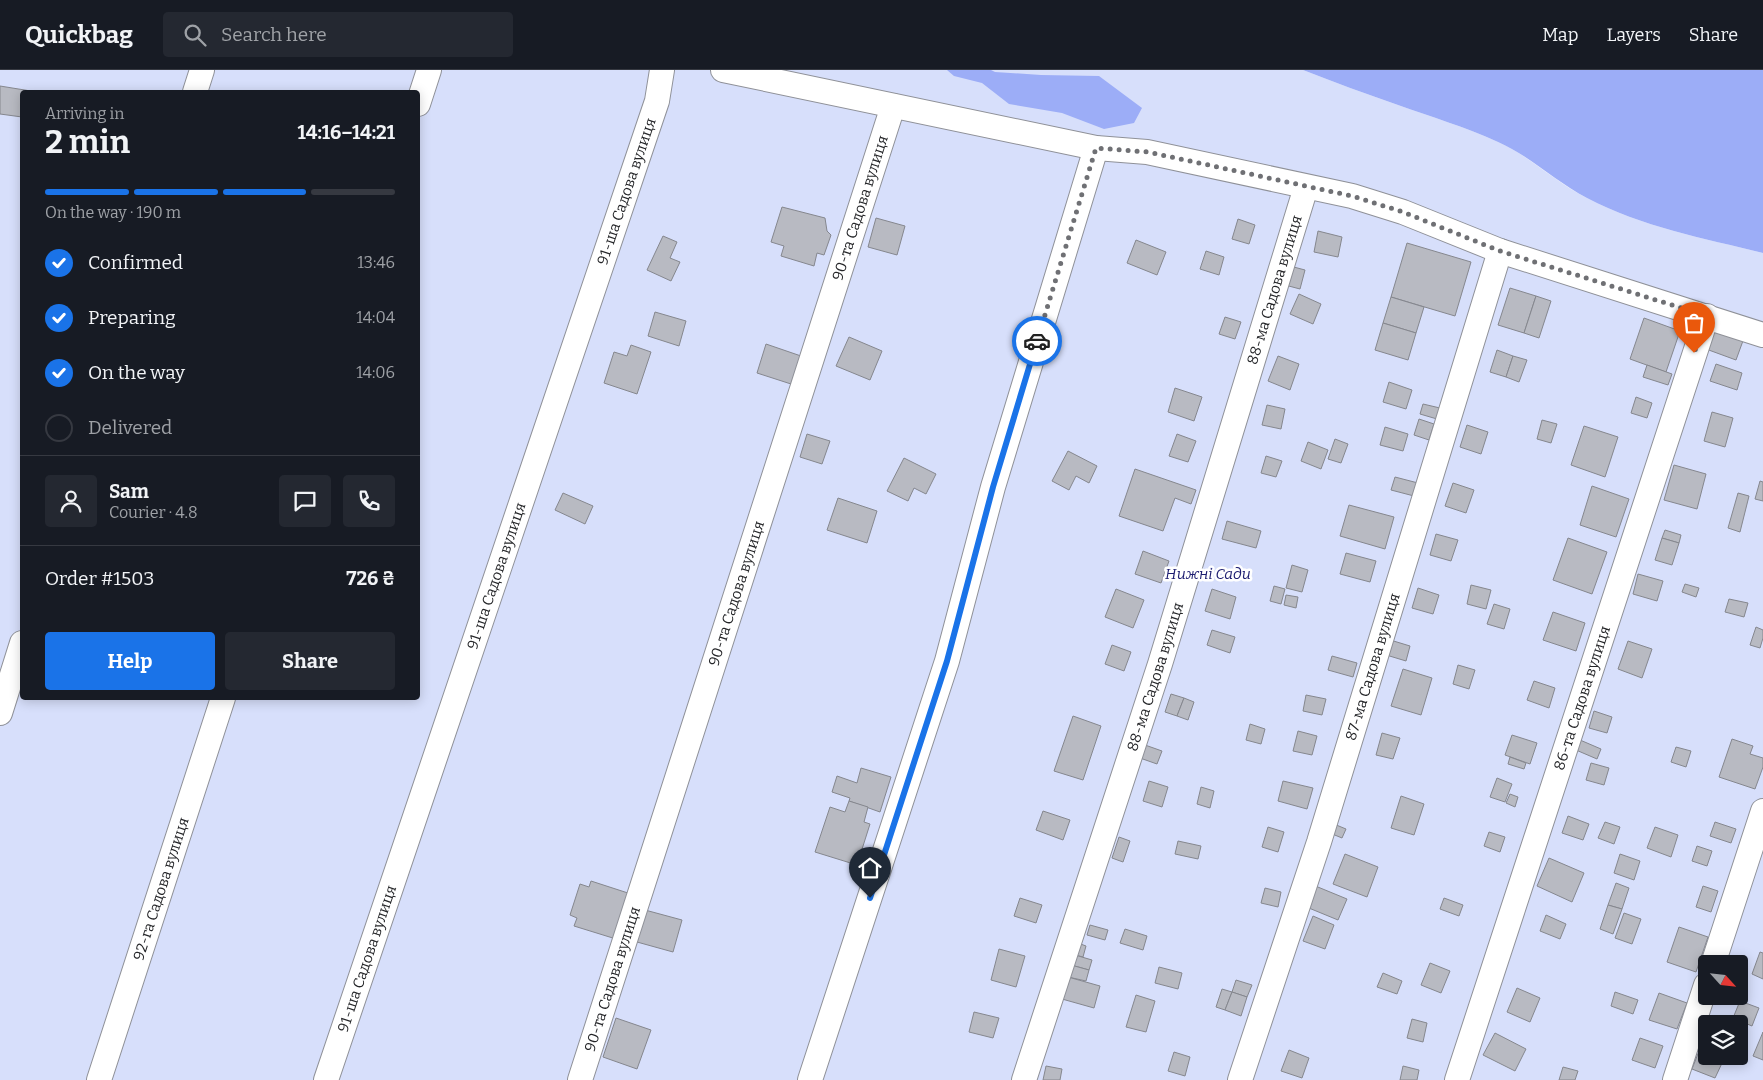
<!DOCTYPE html>
<html lang="en">
<head>
<meta charset="utf-8">
<style>
  body { margin:0; font-family:Bitter,serif; background:#242831; color:#f1f3f6; height:100vh; display:flex; flex-direction:column; font-size:19px; white-space:nowrap }
  * { box-sizing:border-box; margin:0 }
  p { font-size:16px; color:#9ea1a6 }
  .icon { flex:none; width:28px; height:28px; fill:none; stroke:currentColor; stroke-width:2; stroke-linecap:round; stroke-linejoin:round }
  .map { position:relative; flex:1; overflow:hidden }
  .details { position:absolute; left:20px; top:20px; width:400px; height:610px; display:flex; flex-direction:column; background:#171b24; border-radius:5px; box-shadow:0 2px 12px #0003 }
  .details>* { flex:none }
  .needle { width:32px; rotate:117deg }
  .controls { position:absolute; left:1698px; top:885px; display:grid; gap:10px }
  .controls a { display:grid; place-items:center; width:50px; height:50px; border-radius:5px; background:#171b24; box-shadow:0 2px 12px #0003; font-size:25px }
  .pin { position:absolute; display:grid; place-items:center; width:42px; height:42px; color:#fff; margin:-51px -21px; border-radius:50% 50% 50% 0; rotate:-45deg; box-shadow:0 0 5px #0007 }
  .pin .icon { rotate:45deg }
  .courier { position:absolute; display:grid; place-items:center; width:50px; height:50px; margin:-25px; border:4px solid #1a73e8; border-radius:50%; background:#fff; color:#222; box-shadow:0 1px 6px #0007 }
  .summary em { font-style:normal; font-weight:700 }
  .summary div { display:flex; flex-direction:column-reverse }
  .summary { display:flex; align-items:center; justify-content:space-between; height:85px; padding:0 25px }
  h1 { font-size:32px; font-weight:700; line-height:38px }
  .bar { display:grid; grid-template-columns:repeat(4,1fr); gap:8px 5px; align-content:center; height:60px; padding:0 25px }
  .bar i { height:6px; border-radius:4px; background:#363941 }
  .bar .current { background:#1a73e8 }
  .bar p { grid-column:span 4 }
  .line { display:flex; align-items:center; gap:12px; padding:0 25px; border-top:1px solid #363941 }
  .line div { flex:1 }
  .round { display:grid; place-items:center; flex:none; width:52px; height:52px; border-radius:5px; background:#242831 }
  ol { padding:0 25px; list-style:none }
  li { display:flex; align-items:center; gap:15px; height:55px }
  li p { margin-inline-start:auto }
  li .icon { padding:5px; border-radius:50%; background:#1a73e8; color:#fff; stroke-width:4 }
  li:last-child { color:#9ea1a6 }
  li i { width:28px; height:28px; border:2px solid #363941; border-radius:50% }
  .primary-button { display:flex; gap:10px; margin-top:auto; padding:10px 25px }
  .primary-button a { flex:1; height:58px; border-radius:5px; background:#1a73e8; color:#fff; font-size:20px; font-weight:700; line-height:58px; text-align:center }
  .primary-button a+a { background:#242831; color:#f1f3f6 }
  header { display:flex; align-items:center; gap:30px; box-sizing:border-box; height:70px; padding:0 25px; background:#171b24; border-bottom:1px solid #363941 }
  header strong { font-size:24px }
  nav { display:flex; gap:28px; margin-inline-start:auto; font-size:18px }
  .search { width:350px; height:45px; background:#242831; display:flex; align-items:center; gap:12px; box-sizing:border-box; padding:0 18px; border-radius:5px; color:#9ea1a6; font-size:19px }
  .map>svg:first-child { display:block }
</style>
</head>
<body>
<header>
<strong>Quickbag</strong>
<div class="search"><svg class="icon" aria-label="search" viewBox="0 0 24 24"><circle cx="10" cy="10" r="6"/><path d="M15 15l6 6"/></svg>Search here</div>
<nav><a>Map</a><a>Layers</a><a>Share</a></nav>
</header>
<div class="map">
<svg width="1763" height="1010" viewBox="0 0 1763 1010">
  <rect width="100%" height="100%" fill="#f8f9fe"/>
  <path fill="#d7dffb" fill-rule="evenodd" d="M0 0H1303C1334 12 1366 24 1398 35 1432 47 1465 57 1498 72 1530 86 1555 112 1587 128 1642 157 1703 168 1763 183V1010H0ZM22 22H418V628H22ZM1706 894H1739V926H1706ZM1706 954H1739V986H1706Z"/>
  <g fill="#9cadf7">
    <polygon points="947,0 991,0 995,2 1041,5 1099,6 1142,38 1134,53 1104,59 1062,43 1009,34 982,13 954,6"/>
    <path d="M1303 0H1763V183C1703 168 1642 157 1587 128 1556 112 1530 86 1498 72 1465 57 1432 47 1398 35 1366 24 1334 12 1303 0Z"/>
  </g>
  <g fill="#b8bac2" stroke="#85878e">
    <polygon points="0,16 37,22 22,22 22,47 0,44"/>
    <polygon points="782,137 825,148 827,161 831,165 824,185 817,183 814,196 781,186 784,176 771,172"/>
    <polygon points="876,148 905,156 897,185 868,177"/>
    <polygon points="1238,149 1255,155 1249,174 1232,169"/>
    <polygon points="1318,161 1342,167 1338,187 1314,182"/>
    <polygon points="663,166 677,172 670,188 680,192 671,211 647,200"/>
    <polygon points="1136,170 1166,182 1157,205 1127,193"/>
    <polygon points="1407,173 1471,192 1455,246 1391,227"/>
    <polygon points="1206,181 1224,187 1219,205 1200,199"/>
    <polygon points="1290,196 1305,200 1300,219 1285,215"/>
    <polygon points="1510,218 1536,226 1524,263 1498,255"/>
    <polygon points="1299,224 1321,234 1313,254 1290,244"/>
    <polygon points="1536,226 1551,231 1539,268 1524,263"/>
    <polygon points="1391,227 1424,237 1416,263 1383,253"/>
    <polygon points="655,242 686,251 679,276 648,266"/>
    <polygon points="1225,247 1241,252 1235,269 1219,264"/>
    <polygon points="1644,248 1680,261 1666,302 1630,289"/>
    <polygon points="1383,253 1416,263 1408,290 1375,280"/>
    <polygon points="1714,257 1744,268 1736,290 1706,279"/>
    <polygon points="849,267 882,281 870,310 836,296"/>
    <polygon points="766,274 801,286 791,314 757,303"/>
    <polygon points="631,275 651,282 637,324 604,313 614,282 627,286"/>
    <polygon points="1497,280 1513,286 1506,307 1490,302"/>
    <polygon points="1278,286 1299,294 1290,320 1268,311"/>
    <polygon points="1513,286 1527,290 1519,312 1506,307"/>
    <polygon points="1716,294 1742,303 1737,320 1710,311"/>
    <polygon points="1647,295 1672,304 1668,315 1643,307"/>
    <polygon points="1389,312 1412,320 1406,339 1383,332"/>
    <polygon points="1175,318 1202,327 1194,351 1168,342"/>
    <polygon points="1636,327 1652,333 1647,348 1631,343"/>
    <polygon points="1423,334 1440,338 1437,349 1420,344"/>
    <polygon points="1267,335 1285,339 1281,359 1262,355"/>
    <polygon points="1712,342 1733,348 1725,377 1704,371"/>
    <polygon points="1419,349 1434,354 1429,370 1414,365"/>
    <polygon points="1542,350 1557,354 1551,373 1537,369"/>
    <polygon points="1467,355 1488,362 1481,384 1460,377"/>
    <polygon points="1584,356 1618,367 1605,407 1571,395"/>
    <polygon points="1385,357 1408,364 1403,381 1380,375"/>
    <polygon points="807,364 830,371 822,394 800,387"/>
    <polygon points="1177,364 1196,371 1188,392 1169,386"/>
    <polygon points="1335,369 1348,374 1341,393 1328,389"/>
    <polygon points="1308,372 1328,380 1321,399 1301,391"/>
    <polygon points="1068,381 1097,396 1089,413 1076,406 1069,420 1052,411"/>
    <polygon points="1266,386 1282,391 1276,407 1261,403"/>
    <polygon points="904,388 936,404 926,424 914,418 908,431 887,421"/>
    <polygon points="1674,395 1706,404 1697,439 1664,430"/>
    <polygon points="1135,399 1196,420 1191,434 1175,428 1163,461 1119,446"/>
    <polygon points="1395,407 1418,413 1414,426 1391,420"/>
    <polygon points="1760,411 1763,412 1763,431 1755,429"/>
    <polygon points="1453,413 1474,420 1466,443 1445,436"/>
    <polygon points="1592,416 1629,429 1616,467 1580,455"/>
    <polygon points="563,423 593,436 585,454 555,440"/>
    <polygon points="1738,423 1749,426 1740,462 1728,458"/>
    <polygon points="838,428 877,441 867,473 827,460"/>
    <polygon points="1349,435 1394,447 1385,479 1340,466"/>
    <polygon points="1227,451 1261,461 1256,478 1222,469"/>
    <polygon points="1665,460 1681,465 1679,473 1662,468"/>
    <polygon points="1436,464 1458,470 1451,491 1430,485"/>
    <polygon points="1568,468 1607,482 1592,524 1553,510"/>
    <polygon points="1662,468 1679,473 1672,495 1655,490"/>
    <polygon points="1143,481 1169,491 1161,513 1135,504"/>
    <polygon points="1346,483 1376,491 1370,512 1340,504"/>
    <polygon points="1292,495 1308,500 1302,522 1286,518"/>
    <polygon points="1638,504 1663,511 1657,531 1633,524"/>
    <polygon points="1685,514 1699,518 1696,527 1682,522"/>
    <polygon points="1471,515 1491,520 1486,539 1467,534"/>
    <polygon points="1274,516 1285,519 1281,534 1270,531"/>
    <polygon points="1418,518 1439,525 1433,544 1412,538"/>
    <polygon points="1116,519 1144,530 1133,558 1105,547"/>
    <polygon points="1212,519 1236,527 1230,549 1205,541"/>
    <polygon points="1286,525 1298,527 1296,538 1284,535"/>
    <polygon points="1729,529 1748,533 1744,547 1725,542"/>
    <polygon points="1494,534 1510,539 1504,559 1487,554"/>
    <polygon points="1553,542 1585,553 1576,581 1543,570"/>
    <polygon points="1756,557 1763,560 1763,568 1760,578 1750,575"/>
    <polygon points="1212,560 1235,567 1230,583 1207,575"/>
    <polygon points="1387,569 1410,576 1406,591 1383,584"/>
    <polygon points="1628,571 1652,579 1642,608 1618,599"/>
    <polygon points="1112,575 1131,582 1124,601 1105,594"/>
    <polygon points="1332,586 1357,593 1353,607 1328,600"/>
    <polygon points="1458,595 1475,600 1469,619 1453,614"/>
    <polygon points="1403,599 1432,608 1421,645 1391,636"/>
    <polygon points="1534,611 1555,618 1549,638 1527,630"/>
    <polygon points="1171,624 1184,628 1177,646 1165,642"/>
    <polygon points="1306,625 1326,629 1322,645 1303,641"/>
    <polygon points="1184,628 1194,632 1188,650 1177,646"/>
    <polygon points="1594,641 1612,647 1607,663 1589,658"/>
    <polygon points="1073,646 1101,656 1083,710 1054,701"/>
    <polygon points="1250,654 1265,659 1261,674 1246,670"/>
    <polygon points="1298,661 1317,666 1312,685 1293,681"/>
    <polygon points="1382,663 1400,668 1393,689 1376,685"/>
    <polygon points="1512,665 1537,673 1530,694 1505,685"/>
    <polygon points="1732,669 1753,676 1750,684 1763,688 1763,697 1755,719 1719,707"/>
    <polygon points="1580,670 1601,679 1597,689 1576,680"/>
    <polygon points="1145,675 1162,681 1157,694 1140,688"/>
    <polygon points="1676,677 1691,681 1686,697 1671,692"/>
    <polygon points="1510,687 1526,693 1524,699 1508,694"/>
    <polygon points="1591,693 1609,698 1604,715 1586,710"/>
    <polygon points="861,698 891,707 880,742 849,731 850,728 832,722 837,706 857,713"/>
    <polygon points="1497,708 1512,714 1505,732 1490,727"/>
    <polygon points="1149,711 1168,717 1162,737 1143,731"/>
    <polygon points="1283,711 1313,718 1307,739 1278,731"/>
    <polygon points="1201,717 1214,721 1210,738 1197,734"/>
    <polygon points="1510,724 1518,727 1515,737 1506,733"/>
    <polygon points="1401,726 1424,734 1414,765 1391,758"/>
    <polygon points="849,731 868,737 864,752 870,754 857,795 815,782 830,737 845,742"/>
    <polygon points="1043,741 1070,750 1063,770 1036,760"/>
    <polygon points="1568,746 1589,754 1583,770 1562,763"/>
    <polygon points="1329,752 1346,759 1342,768 1325,761"/>
    <polygon points="1605,752 1620,757 1614,774 1598,768"/>
    <polygon points="1715,752 1736,759 1731,773 1710,766"/>
    <polygon points="1268,757 1284,762 1278,782 1262,777"/>
    <polygon points="1655,757 1678,765 1671,787 1647,778"/>
    <polygon points="1489,762 1505,767 1500,782 1484,776"/>
    <polygon points="1119,767 1130,771 1123,792 1112,788"/>
    <polygon points="1178,771 1201,776 1198,789 1175,784"/>
    <polygon points="1697,776 1712,781 1707,796 1692,791"/>
    <polygon points="1345,784 1378,797 1367,827 1333,814"/>
    <polygon points="1620,784 1640,791 1634,810 1614,803"/>
    <polygon points="1549,788 1584,803 1572,832 1537,816"/>
    <polygon points="591,811 631,824 616,869 574,856 577,848 570,845 580,814 589,817"/>
    <polygon points="1616,813 1629,818 1622,839 1608,835"/>
    <polygon points="1313,815 1347,829 1338,850 1304,836"/>
    <polygon points="1703,816 1718,821 1711,842 1696,837"/>
    <polygon points="1265,818 1281,822 1278,837 1261,833"/>
    <polygon points="1020,828 1042,835 1036,853 1014,846"/>
    <polygon points="1444,828 1463,835 1459,846 1440,839"/>
    <polygon points="1608,835 1622,839 1613,864 1600,859"/>
    <polygon points="645,840 682,850 673,882 637,872"/>
    <polygon points="1624,843 1641,849 1632,874 1615,868"/>
    <polygon points="1546,845 1566,854 1560,869 1540,861"/>
    <polygon points="1313,846 1334,855 1325,879 1303,871"/>
    <polygon points="1090,855 1108,860 1105,870 1087,865"/>
    <polygon points="1679,857 1708,867 1696,902 1667,892"/>
    <polygon points="1125,859 1147,866 1143,880 1120,873"/>
    <polygon points="1078,873 1086,876 1083,887 1075,885"/>
    <polygon points="999,879 1025,886 1016,917 991,910"/>
    <polygon points="1760,882 1763,883 1763,909 1752,904"/>
    <polygon points="1075,885 1092,890 1089,900 1071,895"/>
    <polygon points="1430,893 1450,901 1441,923 1421,915"/>
    <polygon points="1071,895 1089,900 1086,911 1068,907"/>
    <polygon points="1159,897 1182,903 1178,919 1155,913"/>
    <polygon points="1383,903 1402,911 1397,924 1377,917"/>
    <polygon points="1068,907 1100,916 1094,938 1062,929"/>
    <polygon points="1236,910 1252,915 1247,927 1232,922"/>
    <polygon points="1517,918 1540,928 1530,952 1507,942"/>
    <polygon points="1222,919 1232,922 1225,940 1216,937"/>
    <polygon points="1232,922 1247,927 1241,946 1225,940"/>
    <polygon points="1615,922 1638,930 1633,944 1611,936"/>
    <polygon points="1659,923 1687,933 1677,959 1649,950"/>
    <polygon points="1136,925 1155,931 1146,962 1126,957"/>
    <polygon points="1740,931 1759,938 1752,956 1733,948"/>
    <polygon points="974,942 999,948 993,968 969,962"/>
    <polygon points="616,948 651,960 637,999 603,987"/>
    <polygon points="1412,949 1427,953 1423,972 1407,968"/>
    <polygon points="1763,962 1763,990 1753,986"/>
    <polygon points="1495,963 1526,979 1515,1001 1483,985"/>
    <polygon points="1640,968 1663,976 1655,998 1632,990"/>
    <polygon points="1289,980 1309,988 1302,1008 1281,1001"/>
    <polygon points="1699,981 1706,984 1706,986 1711,986 1723,991 1715,1008 1692,999"/>
    <polygon points="1174,982 1190,987 1185,1006 1168,1001"/>
    <polygon points="1046,996 1062,999 1060,1010 1043,1010"/>
    <polygon points="1403,996 1419,1000 1417,1010 1400,1010"/>
    <polygon points="1563,997 1578,1001 1575,1010 1559,1010"/>
  </g>
  <g fill="none" stroke-linecap="round" stroke-linejoin="round">
    <g stroke="#8f9198" stroke-width="26">
      <g id="minor">
        <polyline points="723,0 1096,78 1147,82 1352,126 1403,142 1500,181 1763,265"/>
        <polyline points="195,22 202,0"/>
        <polyline points="418,34 429,0"/>
        <polyline points="0,643 22,573"/>
        <polyline points="1713,894 1763,741"/>
        <path id="s1" d="M99 1010 223 628"/>
        <path id="s2" d="M326 1010 657 31 662 0"/>
        <path id="s3" d="M580 1010 893 36"/>
        <polyline points="810,1010 947,591 993,417 1096,78"/>
        <path id="s4" d="M1024 1010 1160 594 1306 117"/>
        <path id="s5" d="M1240 1010 1319 772 1500 181"/>
        <path id="s6" d="M1457 1010 1707 246"/>
        <polyline points="1675,1010 1706,915"/>
      </g>
    </g>
    <use href="#minor" stroke="#fff" stroke-width="24"/>
  </g>
  <g fill="none" stroke-linecap="round" stroke-linejoin="round">
    <polyline stroke="#6f7074" stroke-width="5" stroke-dasharray="0 9" points="1037,271 1096,78 1148,82 1352,126 1403,142 1500,181 1707,246 1694,283"/>
    <polyline stroke="#1a73e8" stroke-width="6" points="870,828 947,591 993,417 1037,271"/>
  </g>
  <g text-anchor="middle" stroke-width="5" stroke-linejoin="round" paint-order="stroke">
    <g font-size="15" fill="#252629" stroke="#fff">
      <text dy="5" stroke="none"><textPath href="#s2" startOffset="938">91-ша Садова вулиця</textPath></text>
      <text dy="5" stroke="none"><textPath href="#s3" startOffset="916">90-та Садова вулиця</textPath></text>
      <text dy="5" stroke="none"><textPath href="#s4" startOffset="829">88-ма Садова вулиця</textPath></text>
      <text dy="5" stroke="none"><textPath href="#s2" startOffset="532">91-ша Садова вулиця</textPath></text>
      <text dy="5" stroke="none"><textPath href="#s3" startOffset="511">90-та Садова вулиця</textPath></text>
      <text dy="5" stroke="none"><textPath href="#s5" startOffset="434">87-ма Садова вулиця</textPath></text>
      <text dy="5" stroke="none"><textPath href="#s4" startOffset="424">88-ма Садова вулиця</textPath></text>
      <text dy="5" stroke="none"><textPath href="#s6" startOffset="402">86-та Садова вулиця</textPath></text>
      <text dy="5" stroke="none"><textPath href="#s1" startOffset="201">92-га Садова вулиця</textPath></text>
      <text dy="5" stroke="none"><textPath href="#s2" startOffset="128">91-ша Садова вулиця</textPath></text>
      <text dy="5" stroke="none"><textPath href="#s3" startOffset="106">90-та Садова вулиця</textPath></text>
    </g>
    <g font-size="15" font-style="italic" fill="#1d1e71" stroke="#fff">
      <text x="1208" y="509">Нижні Сади</text>
    </g>
  </g>
</svg>
<div class="controls">
<a><svg class="needle" viewBox="-14 -14 28 28"><path d="M0-13l5 13h-10z" fill="#e53935"/><path d="M0 13l5-13h-10z" fill="#9ea1a6"/></svg></a>
<a><svg class="icon" aria-label="layers" viewBox="0 0 24 24"><path d="M12 4l9 5-9 5-9-5zM3 14l9 5 9-5"/></svg></a>
</div>
<div class="pin" style="left:1694px;top:283px;background:#ea580c"><svg class="icon" aria-label="bag" viewBox="0 0 24 24"><path d="M5 8h14l-1 12H6zM9 8a3 3 0 0 1 6 0"/></svg></div>
<div class="pin" style="left:870px;top:828px;background:#1f2937"><svg class="icon" aria-label="home" viewBox="0 0 24 24"><path d="M3 11l9-7 9 7M6 9v11h12V9"/></svg></div>
<div class="courier" style="left:1037px;top:271px"><svg class="icon" aria-label="car" viewBox="0 0 24 24"><path d="M5 17H2v-5l4-1 3-4h7l3 4 3 1v5h-3M9 17h6M6 11h13"/><circle cx="7" cy="17" r="2"/><circle cx="17" cy="17" r="2"/></svg></div>
<section class="details">
<div class="summary"><div><h1>2 min</h1><p>Arriving in</p></div><em>14:16–14:21</em></div>
<div class="bar"><i class="current"></i><i class="current"></i><i class="current"></i><i></i><p>On the way · 190 m</p></div>
<ol>
<li><svg class="icon" aria-label="check" viewBox="0 0 24 24"><path d="M5 12l5 5 9-10"/></svg>Confirmed<p>13:46</p></li>
<li><svg class="icon" aria-label="check" viewBox="0 0 24 24"><path d="M5 12l5 5 9-10"/></svg>Preparing<p>14:04</p></li>
<li><svg class="icon" aria-label="check" viewBox="0 0 24 24"><path d="M5 12l5 5 9-10"/></svg>On the way<p>14:06</p></li>
<li><i></i>Delivered</li>
</ol>
<div class="line" style="height:90px"><a class="round"><svg class="icon" aria-label="person" viewBox="0 0 24 24"><circle cx="12" cy="8" r="4"/><path d="M4 21q1-7 8-7t8 7"/></svg></a><div><b>Sam</b><p>Courier · 4.8</p></div><a class="round"><svg class="icon" aria-label="chat" viewBox="0 0 24 24"><path d="M4 5h16v11H9l-5 4z"/></svg></a><a class="round"><svg class="icon" aria-label="phone" viewBox="0 0 24 24"><path d="M5 4h4l2 5-3 2q2 4 5 5l2-3 5 2v4C11 20 4 13 5 4z"/></svg></a></div>
<div class="line" style="height:65px"><div>Order #1503</div><b>726 ₴</b></div>
<div class="primary-button"><a>Help</a><a>Share</a></div>
</section>
</div>
</body>
</html>
